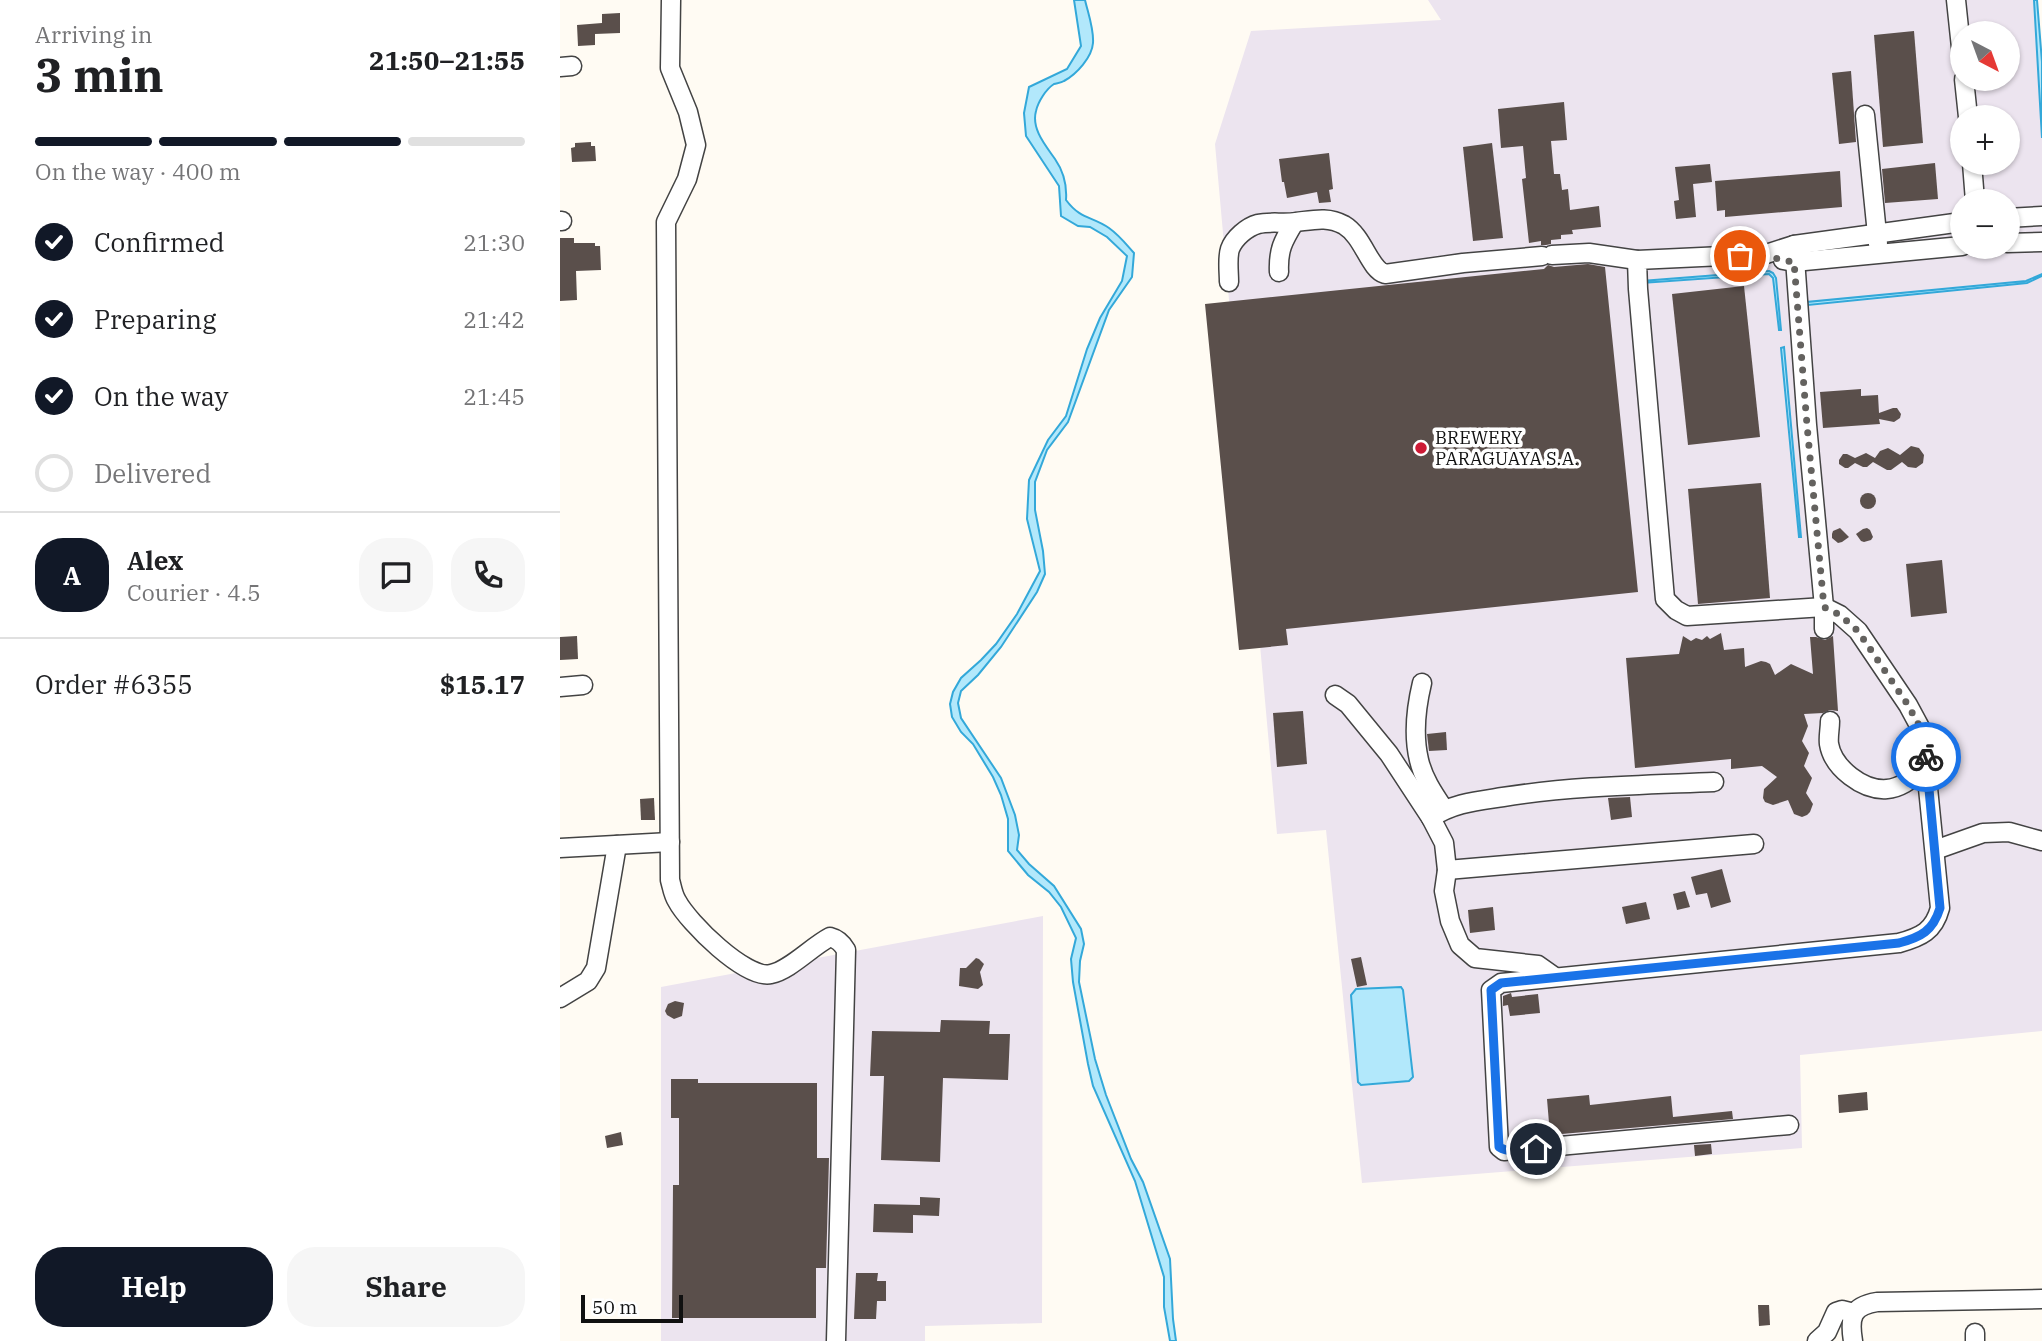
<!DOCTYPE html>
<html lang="en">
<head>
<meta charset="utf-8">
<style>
  body { margin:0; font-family:"IBM Plex Serif",serif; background:#f6f6f6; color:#202124; height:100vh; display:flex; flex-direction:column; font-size:26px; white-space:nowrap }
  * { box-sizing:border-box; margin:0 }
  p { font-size:23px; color:#757577 }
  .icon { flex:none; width:38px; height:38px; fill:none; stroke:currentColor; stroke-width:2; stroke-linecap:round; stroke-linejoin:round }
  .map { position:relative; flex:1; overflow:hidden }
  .side { display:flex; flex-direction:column; background:#fff; width:560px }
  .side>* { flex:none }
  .needle { width:46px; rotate:139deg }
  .buttons { position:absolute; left:1390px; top:21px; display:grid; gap:14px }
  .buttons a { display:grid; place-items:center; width:70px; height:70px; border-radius:50%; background:#fff; box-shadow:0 2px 5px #0004; font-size:35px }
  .scale { position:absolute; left:21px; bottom:18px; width:102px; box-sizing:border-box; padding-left:7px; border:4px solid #101010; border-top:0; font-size:19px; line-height:24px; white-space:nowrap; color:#101010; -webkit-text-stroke:5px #fff; paint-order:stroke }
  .pin { position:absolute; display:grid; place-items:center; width:60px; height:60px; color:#fff; margin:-30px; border:4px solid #fff; border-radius:50%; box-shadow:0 2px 7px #0007 }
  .courier { position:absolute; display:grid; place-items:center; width:70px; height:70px; margin:-35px; border:5px solid #1a73e8; border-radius:50%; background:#fff; color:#222; box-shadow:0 2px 9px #0007 }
  .overview em { font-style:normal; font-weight:700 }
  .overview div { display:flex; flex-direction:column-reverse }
  .overview { display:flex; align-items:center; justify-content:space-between; height:119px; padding:0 35px }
  h1 { font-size:46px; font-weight:700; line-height:52px }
  .bar { display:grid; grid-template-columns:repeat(4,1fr); gap:10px 7px; align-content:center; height:84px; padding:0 35px }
  .bar i { height:9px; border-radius:5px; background:#e0e0e0 }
  .bar .current { background:#111827 }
  .bar p { grid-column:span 4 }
  .line { display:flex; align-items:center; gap:18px; padding:0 35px; border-top:2px solid #e0e0e0 }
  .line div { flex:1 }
  .round { display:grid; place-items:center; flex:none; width:74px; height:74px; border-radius:28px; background:#f6f6f6 }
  ol { padding:0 35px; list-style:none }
  li { display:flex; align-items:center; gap:21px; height:77px }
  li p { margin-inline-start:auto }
  li .icon { padding:7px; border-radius:50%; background:#111827; color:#fff; stroke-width:4 }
  li:last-child { color:#757577 }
  li i { width:38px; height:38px; border:4px solid #e0e0e0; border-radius:50% }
  .cta { display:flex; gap:14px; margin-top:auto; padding:14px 35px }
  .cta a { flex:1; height:80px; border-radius:28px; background:#111827; color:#fff; font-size:28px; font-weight:700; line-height:80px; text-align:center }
  .cta a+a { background:#f6f6f6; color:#202124 }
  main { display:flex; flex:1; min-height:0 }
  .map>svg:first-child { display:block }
</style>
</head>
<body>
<main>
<section class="side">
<div class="overview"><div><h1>3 min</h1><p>Arriving in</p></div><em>21:50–21:55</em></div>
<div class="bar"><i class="current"></i><i class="current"></i><i class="current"></i><i></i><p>On the way · 400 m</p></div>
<ol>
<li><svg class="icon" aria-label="check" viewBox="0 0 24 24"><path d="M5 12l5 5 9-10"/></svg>Confirmed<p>21:30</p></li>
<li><svg class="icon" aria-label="check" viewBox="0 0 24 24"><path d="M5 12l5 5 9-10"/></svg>Preparing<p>21:42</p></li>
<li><svg class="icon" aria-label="check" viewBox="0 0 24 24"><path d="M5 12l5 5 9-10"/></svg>On the way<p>21:45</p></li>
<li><i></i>Delivered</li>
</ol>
<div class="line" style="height:126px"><b class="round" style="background:#111827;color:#fff">A</b><div><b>Alex</b><p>Courier · 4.5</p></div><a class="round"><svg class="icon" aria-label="chat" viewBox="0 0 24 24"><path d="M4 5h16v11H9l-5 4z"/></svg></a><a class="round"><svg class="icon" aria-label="phone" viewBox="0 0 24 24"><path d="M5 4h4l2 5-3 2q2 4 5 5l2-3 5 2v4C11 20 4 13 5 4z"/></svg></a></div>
<div class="line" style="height:91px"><div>Order #6355</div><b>$15.17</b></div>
<div class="cta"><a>Help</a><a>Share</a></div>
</section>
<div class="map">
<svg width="1482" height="1341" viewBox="0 0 1482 1341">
  <rect width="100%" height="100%" fill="#fffbf3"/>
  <g fill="#ece4ef" fill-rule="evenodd">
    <path d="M868 0H1474L1482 111V1031L1240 1055 1242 1148 802 1183 766 830 717 834 655 144 691 31 881 20ZM1402 33H1447V79H1402ZM1402 117H1447V163H1402ZM1402 201H1447V247H1402Z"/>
    <polygon points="483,916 482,1323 365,1326 365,1341 101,1341 101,987"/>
  </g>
  <g fill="#b2e8fb" stroke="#33a8d9" stroke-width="2">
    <path d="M514 0H525C528 13 534 29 533 43 532 57 517 74 504 81 501 83 497 83 494 84 486 89 478 102 476 111 471 129 486 146 495 159 504 172 507 186 506 200 521 220 532 216 549 228 559 235 566 244 574 253L572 277 549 310 508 422 487 450 475 482V510L483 551 485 574 477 592 441 647 418 675 401 691 398 703 401 718 441 778 455 815 459 835 457 850 469 864 494 886 521 929 524 944 520 961 519 982 535 1059 546 1095 571 1159 583 1182 610 1259 613 1319 616 1341H610L604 1307V1277L575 1181 533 1086 528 1064 513 982 511 959 516 938 501 907 489 892 468 875 448 851V819L441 795 433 777 413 744 401 732 392 717 390 704 393 692 401 678 421 660 436 644 457 614 480 571 467 519 469 480 488 440 506 416 527 349 540 318 562 281 567 256 547 237 530 227 518 226 501 216 499 186 466 136 464 113 469 87 507 69 521 46Z"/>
    <polygon points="1474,0 1477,0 1482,62 1482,138"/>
    <polygon points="1209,271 1213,273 1216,278 1221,330 1219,330 1213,278 1209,274 1082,283 1082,281"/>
    <polygon points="1482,274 1482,276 1467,283 1248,305 1247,302 1466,281"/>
    <polygon points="1224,347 1241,537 1239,537 1221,348"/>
    <polygon points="841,987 843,990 853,1077 849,1081 801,1085 798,1082 791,995 796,989"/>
  </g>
  <g fill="#5a4f4b">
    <polygon points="60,13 60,33 35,34 35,45 18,46 17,25 42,23 42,14"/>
    <polygon points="1354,31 1363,143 1323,147 1314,35"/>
    <polygon points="1291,71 1296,142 1279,144 1272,73"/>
    <polygon points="1004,102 1007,140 991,141 994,174 1000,174 1002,190 1008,189 1010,210 1039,206 1041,227 1012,230 1013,234 1001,235 1001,239 991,240 991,244 986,245 981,245 981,241 969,243 962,179 966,178 963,146 941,148 938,109"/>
    <polygon points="31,142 31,146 35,146 36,161 12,162 11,148 15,147 15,143"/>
    <polygon points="932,143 943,238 913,241 903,147"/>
    <polygon points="769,153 773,189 769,190 771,202 759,203 757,192 727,198 724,182 722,182 719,159"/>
    <polygon points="1375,163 1378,199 1325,203 1322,169"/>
    <polygon points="1150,164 1152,182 1133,184 1136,217 1116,219 1114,201 1119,200 1115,167"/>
    <polygon points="1280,171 1282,207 1165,217 1165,210 1157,211 1155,181"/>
    <polygon points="0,238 14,238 14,243 35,243 35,246 40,246 41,270 16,271 17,300 0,301"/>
    <polygon points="1028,264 1045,267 1078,592 726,629 728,645 679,650 645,304 984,269 988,265 994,267"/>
    <polygon points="1184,286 1200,437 1128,445 1112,294"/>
    <polygon points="1301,389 1301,396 1318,395 1319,413 1333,408 1337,408 1341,414 1340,418 1334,422 1319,419 1320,424 1263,428 1260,392"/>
    <polygon points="1351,446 1359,448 1364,455 1363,463 1356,468 1348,467 1342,462 1331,470 1327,470 1313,462 1307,467 1303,467 1295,463 1288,468 1285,468 1279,464 1279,460 1283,454 1287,454 1295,458 1306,453 1315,458 1320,451 1328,448 1340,455"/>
    <polygon points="1201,483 1210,598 1138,604 1128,489"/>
    <circle cx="1308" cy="501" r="8"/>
    <polygon points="1280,528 1289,537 1282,542 1278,543 1272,538 1272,534 1273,531"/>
    <polygon points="1307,528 1310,530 1313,537 1311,540 1304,542 1301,541 1296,534 1303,529"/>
    <polygon points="1382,560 1387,613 1351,617 1346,564"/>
    <polygon points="1161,633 1164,650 1184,648 1185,667 1201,661 1206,662 1210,664 1215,675 1231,664 1253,674 1250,637 1256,637 1265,640 1273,636 1278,711 1270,710 1263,713 1244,714 1248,726 1242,741 1249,753 1244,766 1252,778 1246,793 1253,804 1250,812 1247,815 1242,817 1234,814 1228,800 1213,805 1205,802 1203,798 1204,789 1217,777 1202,766 1171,769 1171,759 1075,768 1066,658 1119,654 1123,636 1131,641 1136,638 1142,640 1147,636 1150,639"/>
    <polygon points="17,636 18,659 0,660 0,637"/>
    <polygon points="743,711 747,764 717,767 713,713"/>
    <polygon points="886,732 887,750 869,751 867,734"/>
    <polygon points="1070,797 1072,817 1051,820 1048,798"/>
    <polygon points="94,798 95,820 81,820 80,799"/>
    <polygon points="1162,869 1171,902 1151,908 1147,893 1136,895 1131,877"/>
    <polygon points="1125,891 1130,907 1117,910 1113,894"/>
    <polygon points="1086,902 1090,919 1066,924 1062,907"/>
    <polygon points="933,907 935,930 910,933 908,910"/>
    <polygon points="801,957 807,985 797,987 791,959"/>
    <polygon points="416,958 419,959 424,964 420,972 423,985 418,989 399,986 400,968 406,968"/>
    <polygon points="951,993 952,997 978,994 980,1013 950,1016 948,1005 943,1006 943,996"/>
    <polygon points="115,1001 124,1003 122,1016 114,1019 107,1015 105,1011 108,1004"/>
    <polygon points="381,1020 430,1021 429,1034 450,1034 448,1080 383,1078 380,1162 321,1160 324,1076 310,1076 312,1031 380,1032"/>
    <polygon points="111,1079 138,1079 138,1083 257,1083 257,1158 269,1158 266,1268 256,1268 256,1318 112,1318 113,1185 119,1185 119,1118 111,1118"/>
    <polygon points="1307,1092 1308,1110 1279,1113 1278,1095"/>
    <polygon points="1029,1095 1030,1105 1111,1096 1113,1117 1172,1111 1173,1119 990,1135 987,1099"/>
    <polygon points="61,1132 63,1145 47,1148 45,1136"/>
    <polygon points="1151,1144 1152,1154 1135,1156 1134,1145"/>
    <polygon points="360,1197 380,1198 379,1216 353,1215 353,1233 313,1232 314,1204 360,1205"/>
    <polygon points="296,1273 318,1273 317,1281 326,1281 326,1301 317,1301 316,1319 294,1319"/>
    <polygon points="1198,1305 1209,1305 1210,1325 1199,1326"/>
  </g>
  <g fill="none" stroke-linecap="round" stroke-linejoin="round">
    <g stroke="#434343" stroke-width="21">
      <g id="minor">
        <path d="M111 0 110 68 128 112 136 145 127 179 106 222 110 880C112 887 113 895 117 901 128 922 186 980 211 974 230 970 251 947 270 937 278 939 282 943 286 950L276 1341"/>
        <polyline points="1396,0 1402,57"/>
        <polyline points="0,67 12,66"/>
        <polyline points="1404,79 1408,117"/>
        <polyline points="1305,115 1318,244"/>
        <polyline points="1412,163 1415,201"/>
        <polyline points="1447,218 1482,216"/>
        <polyline points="0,221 2,221"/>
        <polyline points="1447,243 1482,242"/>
        <polyline points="1234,245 1247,425 1264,607 1264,629"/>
        <polyline points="992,255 1029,253 1077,260"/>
        <polyline points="1223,260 1234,262 1402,246"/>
        <path d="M719 272C718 250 723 241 734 223"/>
        <path d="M669 282C669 272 667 258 670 249 674 238 687 227 698 224 710 221 724 224 736 222 753 220 768 216 784 225 804 237 809 269 825 274L903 263 982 256"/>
        <path d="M862 683C856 708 853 735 859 760 863 778 874 794 884 809"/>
        <polyline points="0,687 23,685"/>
        <polyline points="775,695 788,704 829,754 871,818 884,843 887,870 884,891 890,921 900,945 915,958 978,965 995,977"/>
        <path d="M1270 721C1270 729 1268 737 1269 744 1273 768 1303 791 1327 789 1342 788 1355 776 1366 768L1365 745 1362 731 1348 705 1298 631 1280 615 1264 607 1127 616 1116 610 1105 599 1078 289 1077 260 1206 254 1234 245 1402 222"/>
        <path d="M871 818C893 803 917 801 943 797 1012 786 1083 785 1154 782"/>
        <polyline points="0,848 110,842"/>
        <polyline points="1375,850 1423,833 1449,832 1482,841"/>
        <polyline points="887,870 1194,844"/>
        <polyline points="0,998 28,981 36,968 57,845"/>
        <path d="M1229 1125 944 1151 939 1147 931 990 941 983 1339 943C1361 937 1374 931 1380 908L1366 768"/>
        <polyline points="1415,1333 1415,1341"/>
        <polyline points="1257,1341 1267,1332 1276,1312 1282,1310 1294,1313"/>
        <path d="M1293 1341C1289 1317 1292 1306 1317 1302L1482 1299"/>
      </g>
    </g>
    <use href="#minor" stroke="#fff" stroke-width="18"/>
  </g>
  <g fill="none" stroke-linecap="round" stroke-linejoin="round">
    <polyline stroke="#64625f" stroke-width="7" stroke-dasharray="0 12.6" points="1180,256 1206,254 1220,260 1234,262 1247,425 1264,607 1280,615 1298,631 1348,705 1362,731 1366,757"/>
    <path stroke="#1a73e8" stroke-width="9" d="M976 1149C963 1150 950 1154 939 1147L931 990 941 983 1339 943C1361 937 1373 931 1380 908L1366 757"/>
  </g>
  <circle fill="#cd1a35" stroke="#fff" stroke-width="2.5" cx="861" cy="448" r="7"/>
  <g text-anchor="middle" stroke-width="7" stroke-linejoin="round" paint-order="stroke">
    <g font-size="18" fill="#101010" stroke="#fff" text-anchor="start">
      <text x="875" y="444">BREWERY<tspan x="875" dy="21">PARAGUAYA S.A.</tspan></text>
    </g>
  </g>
</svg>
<div class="buttons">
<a><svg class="needle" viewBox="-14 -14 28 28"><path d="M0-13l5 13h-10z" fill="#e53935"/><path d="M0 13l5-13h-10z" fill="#757577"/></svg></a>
<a>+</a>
<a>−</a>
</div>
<div class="scale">50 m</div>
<div class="pin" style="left:1180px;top:256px;background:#ea580c"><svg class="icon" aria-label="bag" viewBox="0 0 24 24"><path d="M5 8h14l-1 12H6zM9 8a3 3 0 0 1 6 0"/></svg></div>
<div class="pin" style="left:976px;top:1149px;background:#1f2937"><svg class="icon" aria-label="home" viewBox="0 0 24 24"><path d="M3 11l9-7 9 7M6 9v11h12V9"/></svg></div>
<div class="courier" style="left:1366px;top:757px"><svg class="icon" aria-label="bike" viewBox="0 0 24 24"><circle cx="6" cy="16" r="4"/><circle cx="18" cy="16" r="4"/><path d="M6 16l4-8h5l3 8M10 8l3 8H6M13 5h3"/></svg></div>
</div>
</main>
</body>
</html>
